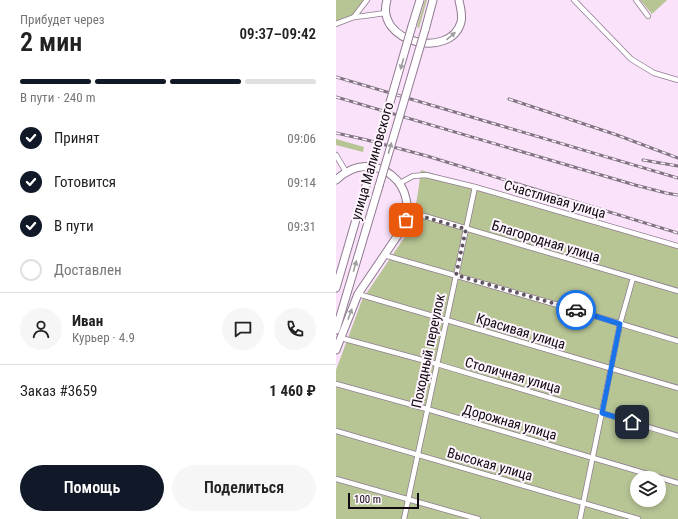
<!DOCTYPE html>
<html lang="ru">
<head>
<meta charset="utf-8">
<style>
  body { margin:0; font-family:"Roboto Condensed",sans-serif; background:#f6f6f6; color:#222; height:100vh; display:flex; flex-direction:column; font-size:15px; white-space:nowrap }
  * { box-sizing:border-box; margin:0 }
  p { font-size:13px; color:#767676 }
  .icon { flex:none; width:22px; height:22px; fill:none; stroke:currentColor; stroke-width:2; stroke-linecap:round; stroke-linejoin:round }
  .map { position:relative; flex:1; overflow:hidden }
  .details { display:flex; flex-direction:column; background:#fff; width:336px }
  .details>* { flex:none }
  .buttons { position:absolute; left:294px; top:471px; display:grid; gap:8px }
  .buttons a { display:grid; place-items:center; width:36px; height:36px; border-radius:50%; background:#fff; box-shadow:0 2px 6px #0003; font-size:20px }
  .scale { position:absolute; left:12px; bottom:10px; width:71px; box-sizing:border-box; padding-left:4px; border:2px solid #100910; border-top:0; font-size:11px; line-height:14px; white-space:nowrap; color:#100910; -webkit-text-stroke:3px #fef5fe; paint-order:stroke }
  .pin { position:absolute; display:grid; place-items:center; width:34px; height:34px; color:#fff; margin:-17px; border-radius:8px; box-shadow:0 2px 6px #0006 }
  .courier { position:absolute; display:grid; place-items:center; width:40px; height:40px; margin:-20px; border:3px solid #1a73e8; border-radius:50%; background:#fff; color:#222; box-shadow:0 1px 5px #0007 }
  .head em { font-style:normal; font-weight:600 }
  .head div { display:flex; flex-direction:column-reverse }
  .head { display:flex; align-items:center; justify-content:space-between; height:68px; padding:0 20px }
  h1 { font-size:26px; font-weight:600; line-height:30px }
  .bar { display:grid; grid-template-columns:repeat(4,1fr); gap:6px 4px; align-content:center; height:48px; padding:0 20px }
  .bar i { height:5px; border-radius:3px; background:#e0e0e0 }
  .bar .on { background:#111827 }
  .bar p { grid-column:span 4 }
  .line { display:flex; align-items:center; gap:10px; padding:0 20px; border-top:1px solid #e0e0e0 }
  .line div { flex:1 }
  .round { display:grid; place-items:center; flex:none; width:42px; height:42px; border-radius:21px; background:#f6f6f6 }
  ol { padding:0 20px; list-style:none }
  li { display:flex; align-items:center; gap:12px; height:44px }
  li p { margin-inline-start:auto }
  li .icon { padding:4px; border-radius:50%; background:#111827; color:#fff; stroke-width:4 }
  li:last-child { color:#767676 }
  li i { width:22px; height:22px; border:2px solid #e0e0e0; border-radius:50% }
  .primary-button { display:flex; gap:8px; margin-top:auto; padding:8px 20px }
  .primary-button a { flex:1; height:46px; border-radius:24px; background:#111827; color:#fff; font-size:16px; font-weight:600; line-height:46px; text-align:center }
  .primary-button a+a { background:#f6f6f6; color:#222 }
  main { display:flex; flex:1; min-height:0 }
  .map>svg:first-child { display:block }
</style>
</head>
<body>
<main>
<section class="details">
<div class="head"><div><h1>2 мин</h1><p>Прибудет через</p></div><em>09:37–09:42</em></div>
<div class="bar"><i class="on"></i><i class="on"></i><i class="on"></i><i></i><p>В пути · 240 m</p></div>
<ol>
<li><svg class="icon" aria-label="check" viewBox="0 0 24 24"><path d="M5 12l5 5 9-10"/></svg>Принят<p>09:06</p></li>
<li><svg class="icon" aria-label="check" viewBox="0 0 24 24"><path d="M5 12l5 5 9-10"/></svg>Готовится<p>09:14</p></li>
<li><svg class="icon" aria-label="check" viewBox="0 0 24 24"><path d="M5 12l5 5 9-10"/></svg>В пути<p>09:31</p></li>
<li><i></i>Доставлен</li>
</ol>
<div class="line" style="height:72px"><a class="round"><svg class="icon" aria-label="person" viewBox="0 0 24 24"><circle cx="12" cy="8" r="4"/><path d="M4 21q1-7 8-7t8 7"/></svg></a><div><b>Иван</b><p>Курьер · 4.9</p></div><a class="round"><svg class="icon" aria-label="chat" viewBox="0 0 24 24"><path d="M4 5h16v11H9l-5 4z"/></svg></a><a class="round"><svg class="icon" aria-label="phone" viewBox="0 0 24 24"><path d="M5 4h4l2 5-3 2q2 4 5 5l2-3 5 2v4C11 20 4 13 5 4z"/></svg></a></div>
<div class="line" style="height:52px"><div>Заказ #3659</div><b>1 460 ₽</b></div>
<div class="primary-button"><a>Помощь</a><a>Поделиться</a></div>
</section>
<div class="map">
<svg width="342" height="519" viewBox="0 0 342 519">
  <rect width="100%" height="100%" fill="#f9e2fa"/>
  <g fill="#b7c494" fill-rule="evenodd">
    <polygon points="0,0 32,0 19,18 0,22"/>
    <polygon points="89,0 91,0 83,28 81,27"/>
    <polygon points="304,0 331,0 316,14"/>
    <polygon points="0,139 28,147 27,152 0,145"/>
    <path d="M85 170 342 244V519H0V370L26 300 70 235C80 215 82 192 85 170ZM301 478H323V500H301Z"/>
  </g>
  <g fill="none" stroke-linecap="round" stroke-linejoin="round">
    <g stroke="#907b91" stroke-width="6">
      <g id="minor">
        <polyline points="238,0 295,59 318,73 342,80"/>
        <polyline points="300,0 312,16"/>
        <polyline points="18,17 31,0"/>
        <polyline points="0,24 18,17 28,16 49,13"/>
        <polyline points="0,155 10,172"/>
        <polyline points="64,183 77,176 90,175 139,187 342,246"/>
        <polyline points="71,212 88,216 342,291"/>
        <polyline points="48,255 222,305 342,341"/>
        <polyline points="22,294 342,388"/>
        <polyline points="5,338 101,364 342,436"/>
        <polyline points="0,384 91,409 342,483"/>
        <polyline points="0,431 302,519"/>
        <polyline points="0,479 142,519"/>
        <polyline points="68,519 139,187"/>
        <polyline points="244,519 284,324 297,278"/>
      </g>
    </g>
    <g stroke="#907b91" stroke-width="9">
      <g id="highway">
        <path d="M51 0C38 43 115 60 125 22 127 14 124 7 123 0"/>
        <polyline points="76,26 84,0"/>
        <polyline points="89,30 97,0"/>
        <path d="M0 180C37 144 90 186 64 232L22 294 0 350"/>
        <polyline points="0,288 31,182"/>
        <polyline points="0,330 43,186"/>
      </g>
    </g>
    <use href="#minor" stroke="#fff" stroke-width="4.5"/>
    <use href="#highway" stroke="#fff" stroke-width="7"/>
    <g stroke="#817382" stroke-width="3">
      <g id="rail">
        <polyline points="0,77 342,178"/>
        <polyline points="0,97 299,185 330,193 342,195"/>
        <polyline points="173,99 281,135 342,158"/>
        <polyline points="0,133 31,140 91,156 342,233"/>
        <polyline points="307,160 342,166"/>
      </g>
    </g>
    <use href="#rail" stroke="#fef5fe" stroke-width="1.5" stroke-dasharray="4.5" stroke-linecap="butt"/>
    <g stroke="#907b91" stroke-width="9" stroke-linecap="butt">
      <g id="highway-bridge">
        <polyline points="31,182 76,26"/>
        <polyline points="43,186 89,30"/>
      </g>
    </g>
    <use href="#highway-bridge" stroke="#fff" stroke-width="7"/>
  </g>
  <defs><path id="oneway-solid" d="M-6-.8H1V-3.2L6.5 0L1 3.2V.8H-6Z"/></defs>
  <g fill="#9f9d9f">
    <use href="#oneway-solid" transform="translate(115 36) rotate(-40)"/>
    <use href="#oneway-solid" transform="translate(66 64) rotate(106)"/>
    <use href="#oneway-solid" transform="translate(54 148) rotate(-74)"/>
    <use href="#oneway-solid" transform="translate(19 266) rotate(-74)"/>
    <use href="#oneway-solid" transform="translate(14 314) rotate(-70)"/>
  </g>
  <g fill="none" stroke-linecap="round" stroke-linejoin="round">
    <polyline stroke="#625562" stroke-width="4" stroke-dasharray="0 7.2" points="70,220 71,212 130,229 120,275 240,310"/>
    <polyline stroke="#1a73e8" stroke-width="5" points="240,310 284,324 266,413 296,422"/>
  </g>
  <g text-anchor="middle" stroke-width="4" stroke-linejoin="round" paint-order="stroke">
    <g font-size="14" fill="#100910" stroke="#fef5fe">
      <text transform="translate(36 161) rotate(-74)" y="5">улица Малиновского</text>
      <text transform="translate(219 199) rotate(16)" y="5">Счастливая улица</text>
      <text transform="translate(210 241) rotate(17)" y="5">Благородная улица</text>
      <text transform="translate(185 331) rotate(17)" y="5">Красивая улица</text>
      <text transform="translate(92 351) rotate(-78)" y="5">Походный переулок</text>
      <text transform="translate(177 375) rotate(16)" y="5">Столичная улица</text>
      <text transform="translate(174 422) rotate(16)" y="5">Дорожная улица</text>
      <text transform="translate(154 464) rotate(16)" y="5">Высокая улица</text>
    </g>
  </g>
</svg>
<div class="buttons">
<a><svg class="icon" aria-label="layers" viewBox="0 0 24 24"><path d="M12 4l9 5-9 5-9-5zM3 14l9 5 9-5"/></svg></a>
</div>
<div class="scale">100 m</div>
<div class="pin" style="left:70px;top:220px;background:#ea580c"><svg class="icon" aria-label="bag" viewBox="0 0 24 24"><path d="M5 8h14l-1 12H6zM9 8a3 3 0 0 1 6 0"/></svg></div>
<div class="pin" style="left:296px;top:422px;background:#1f2937"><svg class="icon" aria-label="home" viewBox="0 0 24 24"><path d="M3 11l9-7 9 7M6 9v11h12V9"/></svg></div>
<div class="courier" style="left:240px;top:310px"><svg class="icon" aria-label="car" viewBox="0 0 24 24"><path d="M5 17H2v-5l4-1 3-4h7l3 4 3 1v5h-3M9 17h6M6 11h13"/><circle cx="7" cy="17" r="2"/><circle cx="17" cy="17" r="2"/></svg></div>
</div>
</main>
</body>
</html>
